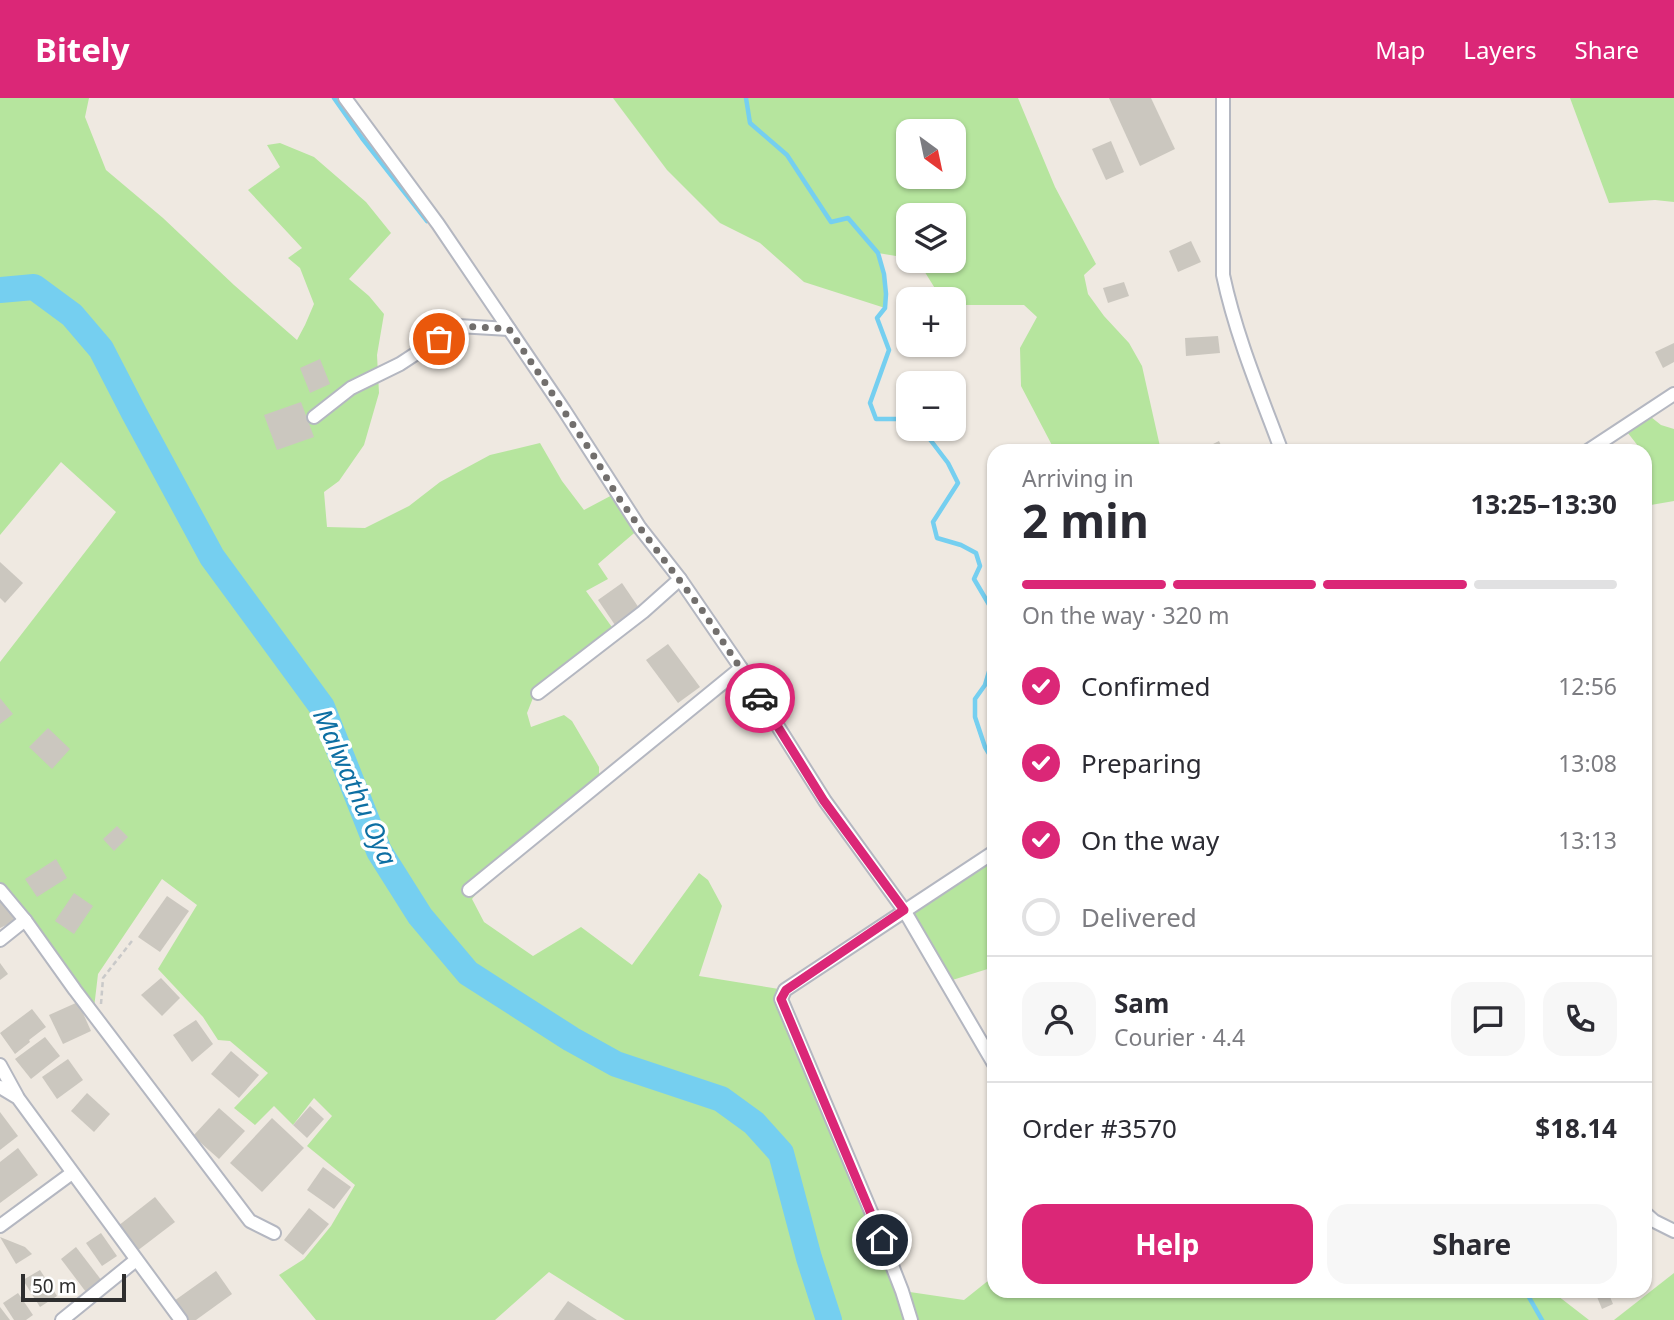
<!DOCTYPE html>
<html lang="en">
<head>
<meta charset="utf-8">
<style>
  body { margin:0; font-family:"Noto Sans",sans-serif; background:#f7f7f7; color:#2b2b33; height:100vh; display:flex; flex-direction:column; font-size:26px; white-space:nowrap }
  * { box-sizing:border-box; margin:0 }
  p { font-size:23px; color:#7c7c81 }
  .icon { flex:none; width:38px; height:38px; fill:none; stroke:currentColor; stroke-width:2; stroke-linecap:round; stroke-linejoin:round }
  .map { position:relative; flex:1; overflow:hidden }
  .panel { position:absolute; left:987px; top:346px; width:665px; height:854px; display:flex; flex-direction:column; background:#fff; border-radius:21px; box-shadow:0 2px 5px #0004 }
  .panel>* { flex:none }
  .needle { width:46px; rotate:147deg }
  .fabs { position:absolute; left:896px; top:21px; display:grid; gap:14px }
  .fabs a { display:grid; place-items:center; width:70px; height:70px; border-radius:14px; background:#fff; box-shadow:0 2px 5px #0004; font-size:35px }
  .scale { position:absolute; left:21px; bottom:18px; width:105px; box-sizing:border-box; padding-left:7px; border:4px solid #2e2e2e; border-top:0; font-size:19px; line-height:24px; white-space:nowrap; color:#2e2e2e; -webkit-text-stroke:5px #fff; paint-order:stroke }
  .pin { position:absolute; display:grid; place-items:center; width:60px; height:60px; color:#fff; margin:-30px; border:4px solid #fff; border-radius:50%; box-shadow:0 2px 7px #0007 }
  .courier { position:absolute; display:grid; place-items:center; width:70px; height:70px; margin:-35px; border:5px solid #db2777; border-radius:50%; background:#fff; color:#222; box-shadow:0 2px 9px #0007 }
  .head em { font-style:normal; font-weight:700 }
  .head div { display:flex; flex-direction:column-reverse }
  .head { display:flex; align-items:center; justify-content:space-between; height:119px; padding:0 35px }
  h1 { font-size:46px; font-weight:700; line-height:52px }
  .bar { display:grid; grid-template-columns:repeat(4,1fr); gap:10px 7px; align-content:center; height:84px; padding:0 35px }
  .bar i { height:9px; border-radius:5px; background:#e1e1e2 }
  .bar .current { background:#db2777 }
  .bar p { grid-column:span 4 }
  .line { display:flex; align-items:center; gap:18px; padding:0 35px; border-top:2px solid #e1e1e2 }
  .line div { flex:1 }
  .round { display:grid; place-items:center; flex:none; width:74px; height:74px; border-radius:21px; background:#f7f7f7 }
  ol { padding:0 35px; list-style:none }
  li { display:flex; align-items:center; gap:21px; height:77px }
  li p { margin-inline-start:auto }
  li .icon { padding:7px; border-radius:50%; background:#db2777; color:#fff; stroke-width:4 }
  li:last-child { color:#7c7c81 }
  li i { width:38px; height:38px; border:4px solid #e1e1e2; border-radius:50% }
  .action { display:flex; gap:14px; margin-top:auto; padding:14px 35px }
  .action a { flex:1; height:80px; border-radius:21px; background:#db2777; color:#fff; font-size:28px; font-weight:700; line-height:80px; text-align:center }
  .action a+a { background:#f7f7f7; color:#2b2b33 }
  header { display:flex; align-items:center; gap:42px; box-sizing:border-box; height:98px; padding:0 35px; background:#db2777; color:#fff }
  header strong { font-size:33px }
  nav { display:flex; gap:38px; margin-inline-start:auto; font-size:24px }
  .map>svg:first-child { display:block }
</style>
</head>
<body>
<header>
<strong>Bitely</strong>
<nav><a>Map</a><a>Layers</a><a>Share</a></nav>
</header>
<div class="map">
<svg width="1674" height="1222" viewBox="0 0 1674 1222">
  <rect width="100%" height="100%" fill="#efe9e1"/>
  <g fill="#b6e59e" fill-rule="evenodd">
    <polygon points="0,0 89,0 85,19 106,72 163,120 234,187 297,242 305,227 314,206 300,170 288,160 302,150 248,92 280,69 267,47 280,45 314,59 366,104 391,135 349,181 369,198 384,216 377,257 379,295 364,347 339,383 324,394 327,429 365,430 409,408 440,384 490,357 540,345 562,383 584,412 616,395 640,430 598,466 608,481 586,493 614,532 535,595 527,615 531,629 564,617 572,623 599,669 599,680 491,777 472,801 484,824 533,858 581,829 632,867 699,775 708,782 722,808 699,878 785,892 781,901 903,1193 964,1202 994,1178 994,1194 1555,1194 1558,1198 1589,1222 625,1222 549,1174 495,1222 316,1222 279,1177 304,1161 331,1128 355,1087 307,1048 332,1018 314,1000 293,1027 274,1008 255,1027 234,1010 268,975 230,943 218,942 203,919 158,871 197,807 162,781 98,876 94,910 0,787 0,564 116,414 61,364 0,437"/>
    <path d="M613 0H1018L1055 89 1096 166 1084 177 1088 196 1104 218 1129 245 1142 268 1161 353H1055L1021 288 1020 250 1037 219 1024 207H965L936 192 918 163H954V117H908V160L878 155C883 174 887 190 885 210L804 184 760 145 720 125 667 72ZM954 33V79H908V33Z"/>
    <polygon points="1570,0 1674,0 1674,104 1655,102 1609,105"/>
    <polygon points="1646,315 1661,327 1674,331 1674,403 1645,408 1645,354 1642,353 1624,330"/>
    <polygon points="994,754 994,869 946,884 904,812"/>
    <polygon points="1674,1175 1674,1222 1614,1222"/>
  </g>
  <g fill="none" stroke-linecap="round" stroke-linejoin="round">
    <g stroke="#75cff0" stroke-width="4.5">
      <polyline points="334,0 362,40 427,123"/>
      <polyline points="746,0 750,25 787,57 831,124 848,120 878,155 884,176 886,196 885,210 877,220 889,252 870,305 876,321 908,321"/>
      <polyline points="922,331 948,365 958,385 933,424 937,440 961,447 976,455 980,468 974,481 994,515"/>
      <polyline points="994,557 985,587 975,601 975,619 985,649 994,664"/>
      <polyline points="1526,1194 1542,1222"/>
    </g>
    <polyline stroke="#75cff0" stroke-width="26" points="0,192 34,189 72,217 101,251 134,315 212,459 322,609 379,753 420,818 468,875 571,941 616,966 721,1001 754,1025 781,1055 809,1160 829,1222"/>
  </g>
  <g fill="#cbc7bf">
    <polygon points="1109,0 1151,0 1175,51 1140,68"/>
    <polygon points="1111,43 1124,74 1106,82 1092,51"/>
    <polygon points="1191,143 1201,164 1178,174 1169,153"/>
    <polygon points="1124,184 1129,198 1108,205 1103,190"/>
    <polygon points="1218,238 1220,255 1186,258 1185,240"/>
    <polygon points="1674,245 1674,264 1663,270 1655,254"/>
    <polygon points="320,261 330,286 310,295 300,270"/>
    <polygon points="301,304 314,339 277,352 264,317"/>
    <polygon points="1219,343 1224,354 1212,354 1209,348"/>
    <polygon points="0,464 23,485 5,505 0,500"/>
    <polygon points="622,485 639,510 615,527 598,502"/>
    <polygon points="668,546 700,589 678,605 646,562"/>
    <polygon points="0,600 13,616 0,626"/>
    <polygon points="48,630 70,651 52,671 29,649"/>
    <polygon points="117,728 128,739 114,753 103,741"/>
    <polygon points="56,761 67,780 37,799 25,781"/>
    <polygon points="74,795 93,808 74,836 55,823"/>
    <polygon points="2,797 15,823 0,830 0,798"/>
    <polygon points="167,798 189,813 160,854 138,839"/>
    <polygon points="0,865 8,876 0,882"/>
    <polygon points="161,880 180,900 162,918 141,897"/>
    <polygon points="78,904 91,933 63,946 49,917"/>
    <polygon points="32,911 46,929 29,942 30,944 15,956 0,935"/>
    <polygon points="196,922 213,946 192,964 173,937"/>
    <polygon points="45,939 60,958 31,981 15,961"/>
    <polygon points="231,953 259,977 239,1000 211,976"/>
    <polygon points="68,961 83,982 57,1001 42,979"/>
    <polygon points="87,995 110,1016 94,1034 71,1013"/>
    <polygon points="310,1008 324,1021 307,1040 293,1027"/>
    <polygon points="219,1010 245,1033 219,1061 193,1038"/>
    <polygon points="0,1014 18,1038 0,1052"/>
    <polygon points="272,1020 304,1050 262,1094 230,1065"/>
    <polygon points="18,1050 38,1077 0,1105 0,1064"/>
    <polygon points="323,1069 351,1089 334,1111 307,1092"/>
    <polygon points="155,1099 175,1124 137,1153 118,1128"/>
    <polygon points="309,1110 329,1126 303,1157 284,1142"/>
    <polygon points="101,1135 117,1158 102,1168 86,1145"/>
    <polygon points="0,1139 25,1149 32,1156 16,1166"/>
    <polygon points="76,1149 102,1183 86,1194 61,1161"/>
    <polygon points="40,1172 57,1198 40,1209 23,1182"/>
    <polygon points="216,1173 232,1196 196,1222 188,1222 174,1203"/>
    <polygon points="1595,1194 1608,1194 1613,1206 1602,1211"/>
    <polygon points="18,1195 33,1217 26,1222 14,1222 3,1205"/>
    <polygon points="568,1203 597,1222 554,1222"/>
    <polygon points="0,1209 10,1222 0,1222"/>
  </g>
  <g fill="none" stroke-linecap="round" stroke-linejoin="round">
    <g stroke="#b4b7c1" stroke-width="16">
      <g id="street">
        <polyline points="345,0 438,126 564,312 640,430 680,481 741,570 825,703 904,812 994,966"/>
        <path d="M1223 0V177C1236 238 1260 295 1282 354"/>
        <polyline points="314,319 351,290 400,266 458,228 509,231"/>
        <polyline points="1586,354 1674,296"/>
        <polyline points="538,595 643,514 680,481"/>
        <polyline points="0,792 25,822 75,892 250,1123 274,1135"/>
        <polyline points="469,792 741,570"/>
        <polyline points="0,842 25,822"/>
        <polyline points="0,967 17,998"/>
        <polyline points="0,989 18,1000 181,1222"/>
        <polyline points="1645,1115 1654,1123 1674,1133"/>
        <polyline points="0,1128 72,1075"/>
        <polyline points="62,1222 136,1162"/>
        <polyline points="911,1222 902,1193 872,1116 781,901 785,892 994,754"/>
      </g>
    </g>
    <polyline stroke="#c9c9c9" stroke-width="2.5" stroke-dasharray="5 3.5" stroke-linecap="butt" points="101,906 103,880 132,843"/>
    <use href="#street" stroke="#fff" stroke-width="12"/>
  </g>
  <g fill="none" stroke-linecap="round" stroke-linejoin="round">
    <polyline stroke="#726f6d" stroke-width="7" stroke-dasharray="0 12.6" points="439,241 458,228 509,231 592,355 616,396 640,430 702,512 760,600"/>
    <polyline stroke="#db2777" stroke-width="9" points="760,600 824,703 904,812 786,892 781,901 882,1142"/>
  </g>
  <g text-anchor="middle" stroke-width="7" stroke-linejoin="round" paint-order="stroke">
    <g font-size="26" font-style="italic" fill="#0d6fa3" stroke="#fff">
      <text transform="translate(355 689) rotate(66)" y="9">Malwathu Oya</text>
    </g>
  </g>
</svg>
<div class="fabs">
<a><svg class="needle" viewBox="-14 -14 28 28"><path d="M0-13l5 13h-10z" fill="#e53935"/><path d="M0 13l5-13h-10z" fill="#7c7c81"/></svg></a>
<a><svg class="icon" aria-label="layers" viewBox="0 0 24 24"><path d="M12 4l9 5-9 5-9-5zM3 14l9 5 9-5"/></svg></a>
<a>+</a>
<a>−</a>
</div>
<div class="scale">50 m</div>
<div class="pin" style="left:439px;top:241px;background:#ea580c"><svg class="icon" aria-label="bag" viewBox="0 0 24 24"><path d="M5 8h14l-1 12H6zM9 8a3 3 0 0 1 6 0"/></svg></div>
<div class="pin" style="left:882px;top:1142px;background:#1f2937"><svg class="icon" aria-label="home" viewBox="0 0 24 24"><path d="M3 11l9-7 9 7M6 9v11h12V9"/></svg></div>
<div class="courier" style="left:760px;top:600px"><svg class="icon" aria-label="car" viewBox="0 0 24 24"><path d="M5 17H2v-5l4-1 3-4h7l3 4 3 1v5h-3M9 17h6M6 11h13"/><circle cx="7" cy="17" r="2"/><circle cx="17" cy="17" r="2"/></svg></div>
<section class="panel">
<div class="head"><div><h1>2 min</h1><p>Arriving in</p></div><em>13:25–13:30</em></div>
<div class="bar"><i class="current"></i><i class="current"></i><i class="current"></i><i></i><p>On the way · 320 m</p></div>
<ol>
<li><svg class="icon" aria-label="check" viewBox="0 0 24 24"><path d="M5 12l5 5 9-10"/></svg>Confirmed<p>12:56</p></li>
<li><svg class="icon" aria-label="check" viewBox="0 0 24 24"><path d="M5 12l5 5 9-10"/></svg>Preparing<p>13:08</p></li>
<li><svg class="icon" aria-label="check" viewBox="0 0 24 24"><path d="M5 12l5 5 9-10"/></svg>On the way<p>13:13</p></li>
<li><i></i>Delivered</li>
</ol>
<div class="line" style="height:126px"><a class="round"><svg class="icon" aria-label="person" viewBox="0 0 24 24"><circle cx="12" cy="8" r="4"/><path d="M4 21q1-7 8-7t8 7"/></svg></a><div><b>Sam</b><p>Courier · 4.4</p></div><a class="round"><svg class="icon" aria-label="chat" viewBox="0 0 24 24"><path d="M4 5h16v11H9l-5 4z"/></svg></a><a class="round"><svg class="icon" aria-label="phone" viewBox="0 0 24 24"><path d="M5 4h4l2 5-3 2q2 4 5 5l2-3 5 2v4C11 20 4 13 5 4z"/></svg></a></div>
<div class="line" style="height:91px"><div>Order #3570</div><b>$18.14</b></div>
<div class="action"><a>Help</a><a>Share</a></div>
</section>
</div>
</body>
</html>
